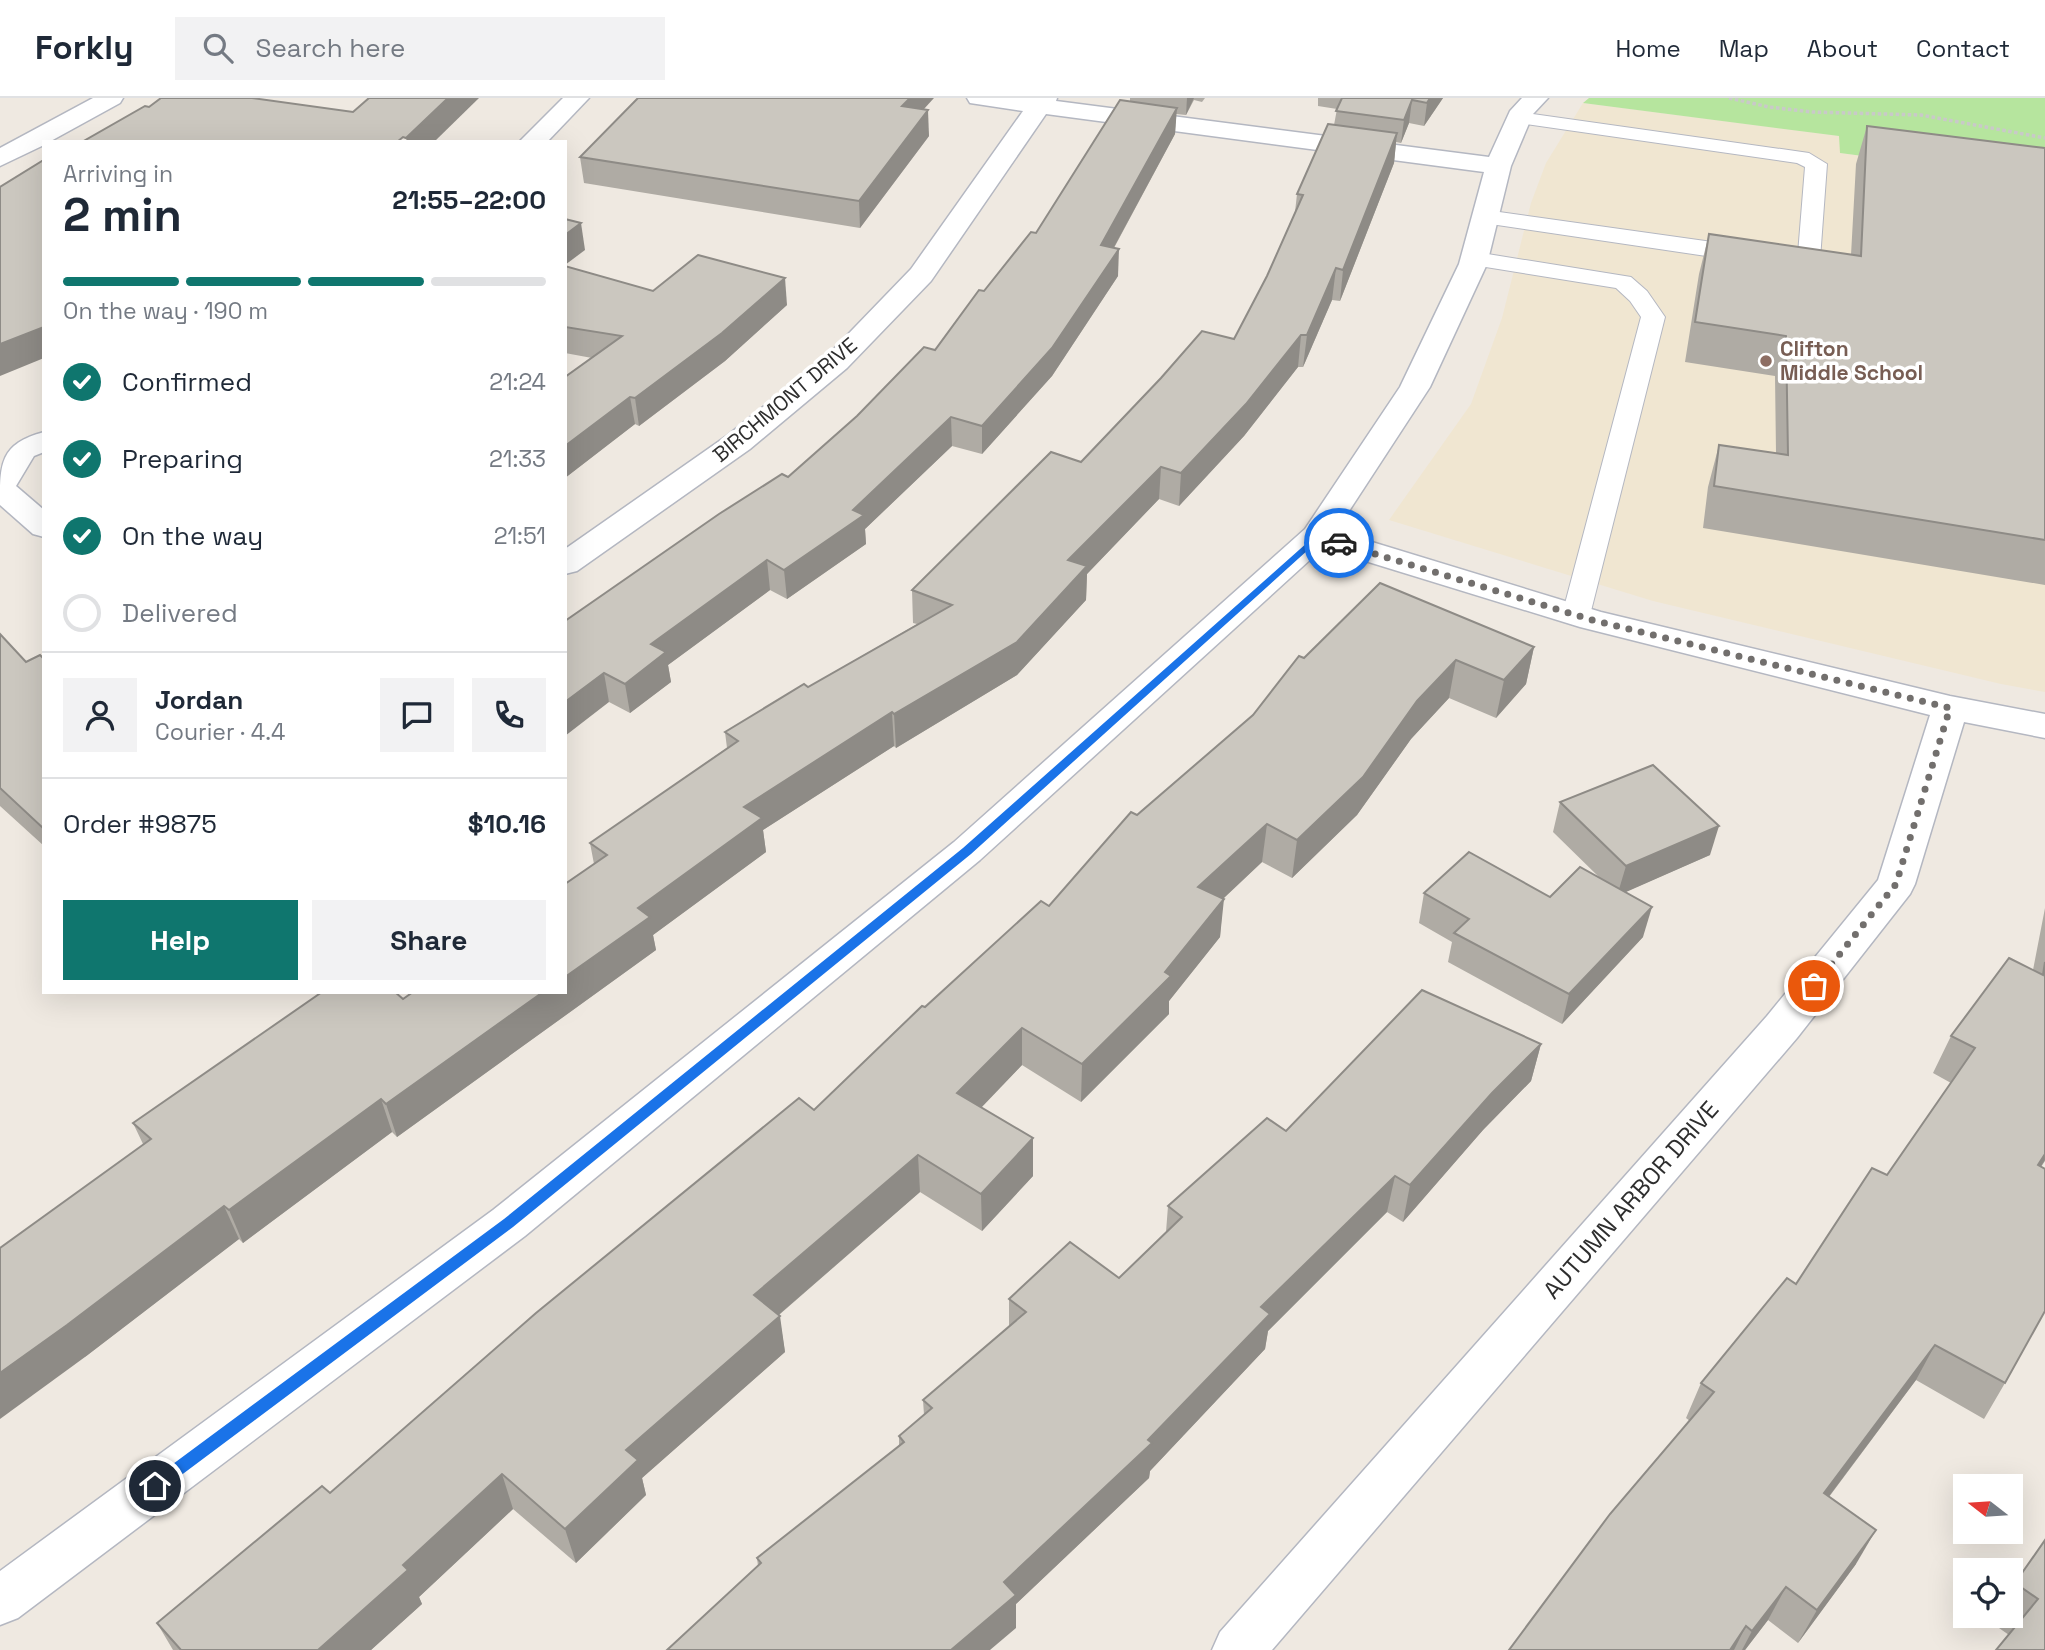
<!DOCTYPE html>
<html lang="en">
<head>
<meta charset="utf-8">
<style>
  body { margin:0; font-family:"Space Grotesk",sans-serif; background:#f2f2f3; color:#1f2937; height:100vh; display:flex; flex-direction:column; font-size:26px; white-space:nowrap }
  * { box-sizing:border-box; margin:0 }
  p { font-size:23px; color:#747a83 }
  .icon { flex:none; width:38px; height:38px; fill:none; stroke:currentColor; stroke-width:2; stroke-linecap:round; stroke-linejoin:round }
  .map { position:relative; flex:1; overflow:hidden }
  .panel { position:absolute; left:42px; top:42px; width:525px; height:854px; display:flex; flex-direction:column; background:#fff; border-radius:0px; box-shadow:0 7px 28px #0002 }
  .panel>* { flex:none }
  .needle { width:46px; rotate:287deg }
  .tools { position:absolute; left:1953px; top:1376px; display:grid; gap:14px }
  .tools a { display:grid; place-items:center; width:70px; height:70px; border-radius:0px; background:#fff; box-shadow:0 7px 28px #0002; font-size:35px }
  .pin { position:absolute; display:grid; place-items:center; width:60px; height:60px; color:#fff; margin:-30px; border:4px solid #fff; border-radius:50%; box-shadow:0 2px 7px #0007 }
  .courier { position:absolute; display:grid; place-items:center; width:70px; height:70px; margin:-35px; border:5px solid #1a73e8; border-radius:50%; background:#fff; color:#222; box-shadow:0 2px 9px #0007 }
  .head em { font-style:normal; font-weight:700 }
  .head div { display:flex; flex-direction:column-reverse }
  .head { display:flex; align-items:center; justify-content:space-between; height:119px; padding:0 21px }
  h1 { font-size:46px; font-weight:700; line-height:52px }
  .bar { display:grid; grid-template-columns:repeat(4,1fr); gap:10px 7px; align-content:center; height:84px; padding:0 21px }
  .bar i { height:9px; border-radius:5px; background:#e0e1e3 }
  .bar .active { background:#0f766e }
  .bar p { grid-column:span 4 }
  .line { display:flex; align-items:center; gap:18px; padding:0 21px; border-top:2px solid #e0e1e3 }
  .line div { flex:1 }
  .round { display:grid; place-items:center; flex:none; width:74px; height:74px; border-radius:0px; background:#f2f2f3 }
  ol { padding:0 21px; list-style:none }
  li { display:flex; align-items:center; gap:21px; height:77px }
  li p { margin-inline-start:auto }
  li .icon { padding:7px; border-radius:50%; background:#0f766e; color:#fff; stroke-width:4 }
  li:last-child { color:#747a83 }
  li i { width:38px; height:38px; border:4px solid #e0e1e3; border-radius:50% }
  .cta { display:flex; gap:14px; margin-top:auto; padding:14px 21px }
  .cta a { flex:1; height:80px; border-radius:0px; background:#0f766e; color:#fff; font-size:28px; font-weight:700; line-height:80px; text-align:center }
  .cta a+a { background:#f2f2f3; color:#1f2937 }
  header { display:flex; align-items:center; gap:42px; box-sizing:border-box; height:98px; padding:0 35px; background:#fff; border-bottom:2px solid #e0e1e3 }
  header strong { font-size:33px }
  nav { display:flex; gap:38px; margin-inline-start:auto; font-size:24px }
  .search { width:490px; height:63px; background:#f2f2f3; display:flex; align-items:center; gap:18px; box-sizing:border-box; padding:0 24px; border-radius:0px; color:#747a83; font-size:26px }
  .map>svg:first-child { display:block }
</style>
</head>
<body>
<header>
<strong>Forkly</strong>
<div class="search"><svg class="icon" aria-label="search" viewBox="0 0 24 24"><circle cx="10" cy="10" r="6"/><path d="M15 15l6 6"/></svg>Search here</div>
<nav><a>Home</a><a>Map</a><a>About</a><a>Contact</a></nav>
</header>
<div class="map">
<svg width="2045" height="1552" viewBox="0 0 2045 1552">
  <rect width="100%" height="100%" fill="#efe9e1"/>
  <polygon fill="#f0e6d1" points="1583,5 1840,38 1840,55 2045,82 2045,594 2001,586 1653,503 1389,422 1471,306 1502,220 1531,105 1546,65"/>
  <polygon fill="#b6e59e" points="1589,0 2045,0 2045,82 1840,55 1839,38 1583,5"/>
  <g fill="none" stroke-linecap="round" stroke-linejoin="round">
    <g stroke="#b4b7c1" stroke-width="2">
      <g id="service">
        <polygon points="1519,14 1809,55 1827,66 1820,161 1817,166 1794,171 1477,124 1474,119 1477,114 1485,112 1798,156 1805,69 1797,65 1512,24 1509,20 1512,16"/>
        <polygon points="1475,154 1631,179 1647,193 1665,219 1590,517 1586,523 1576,526 1566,523 1562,517 1641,219 1630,203 1616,190 1467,166 1464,161 1467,156"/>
      </g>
    </g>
    <g stroke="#b4b7c1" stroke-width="3">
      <g id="minor">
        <polygon points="93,0 123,0 120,5 49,44 44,44 44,47 0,68 0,50"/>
        <polygon points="563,0 589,0 547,44 519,44"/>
        <polygon points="967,0 1057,0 1056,3 1489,59 1510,13 1522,0 1548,0 1533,16 1511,68 1487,166 1430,289 1336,433 1601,514 1950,598 2045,616 2045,640 1964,624 1915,786 1910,796 1797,940 1272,1552 1212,1552 1220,1534 1767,918 1878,782 1930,617 1580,529 1323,450 980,762 525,1138 18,1520 0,1527 0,1473 493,1112 954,744 1305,431 1400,289 1459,166 1484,74 1046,16 931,183 847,270 750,351 577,473 565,476 565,451 728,337 827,258 911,171 1023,13 970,5"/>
        <path d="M44 334V354L34 358 16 388 44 412V439L33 436 0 407C0 365 0 346 44 334Z"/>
      </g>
    </g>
    <polyline stroke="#c9c9c9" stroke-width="3.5" stroke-dasharray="3.5 2.5" stroke-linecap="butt" points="1729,0 1769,9 1812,14 1921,17 2045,40"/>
    <use href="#service" fill="#fff" fill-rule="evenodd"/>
    <use href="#minor" fill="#fff" fill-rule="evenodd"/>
  </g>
  <g fill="#afaba4">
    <polygon points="1130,0 1205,0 1202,4 1194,2 1186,17 1176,16 1175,36 1114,150 1118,178 1052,278 982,356 952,348 865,431 866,446 787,501 770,492 668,567 671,584 630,615 609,604 565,523 788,379 935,252 984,193 1036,135 1130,4"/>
    <polygon points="1318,0 1443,0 1424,28 1409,25 1401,45 1396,44 1394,65 1340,203 1332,202 1303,269 1298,269 1244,338 1179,408 1159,401 1087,476 1086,502 1017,577 896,650 894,648 763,732 766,754 653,837 656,852 397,1039 392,1034 243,1145 239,1141 85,1259 143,1046 133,1025 403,901 565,894 594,766 590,745 727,650 725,634 808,589 917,526 913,525 912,492 1081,364 1234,241 1267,178 1295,114 1297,96 1334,27 1337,11 1318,8"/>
    <polygon points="923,11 929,38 860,130 584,85 580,59"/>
    <polygon points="1867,28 2045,50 2045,487 1703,430 1708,389 1719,347 1776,355 1775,278 1685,264 1699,176 1709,136 1851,157 1856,66"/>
    <polygon points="565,168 653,193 787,207 725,263 639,328 635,326 565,380 565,279 592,260 565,255"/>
    <polygon points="0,536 26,564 44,561 44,748 0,708"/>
    <polygon points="1534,549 1526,586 1496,620 1449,600 1411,641 1357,717 1292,780 1262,764 1223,801 1220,839 1169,903 1169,916 1081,1004 1022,967 981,1009 1033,1078 982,1133 920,1094 779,1217 785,1254 642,1380 646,1397 576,1465 513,1411 419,1499 422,1506 371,1552 173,1552 157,1525 330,1395 814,1012 925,909 1049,808 1137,717 1253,617 1304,560"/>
    <polygon points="1560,704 1710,757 1625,794 1643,839 1562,926 1448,864 1452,844 1419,825 1424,795 1550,799 1601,781 1553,734"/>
    <polygon points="2045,810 2045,1063 2041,1069 2005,1285 1984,1321 1916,1282 1829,1399 1856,1466 1798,1545 1768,1522 1745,1552 1509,1552 1690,1323 1686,1320 1701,1285 1796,1186 1887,1077 1951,985 1933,975 1951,938 2033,872"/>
    <polygon points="1541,946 1531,983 1483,1032 1403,1124 1387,1114 1268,1233 1265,1251 1150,1373 1149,1380 1016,1506 1016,1530 758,1468 757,1460 899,1348 899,1338 924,1317 923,1302 1009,1229 1009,1201 1119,1180 1166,1134 1168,1108 1286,1033"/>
    <polygon points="2045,1442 2045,1552 2009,1537 1989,1523 1993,1517 2011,1517 2011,1491"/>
  </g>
  <g fill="#8e8b86">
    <polygon points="448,0 479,0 434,44 407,44 406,40"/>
    <polygon points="910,0 934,0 903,34 902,8"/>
    <polygon points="1187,0 1194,0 1186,17"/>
    <polygon points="1430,0 1443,0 1424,28 1427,5"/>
    <polygon points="1412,2 1409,25 1401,45 1404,22"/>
    <polygon points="1177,10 1175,36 1100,175 1101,147"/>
    <polygon points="928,12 929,38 860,130 859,103"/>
    <polygon points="1397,35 1394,65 1340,203 1343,172"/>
    <polygon points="581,125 585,152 565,167 565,137"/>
    <polygon points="1119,151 1118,178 1052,278 982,356 982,328"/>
    <polygon points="1336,170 1332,202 1303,269 1307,237"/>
    <polygon points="785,180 787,207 725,263 639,328 635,300"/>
    <polygon points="44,229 44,260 0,278 0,246"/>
    <polygon points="1301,237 1298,269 1244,338 1179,408 1181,375"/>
    <polygon points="630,299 635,326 565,380 565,348"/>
    <polygon points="951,319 952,348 865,431 866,446 787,501 784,472 853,412"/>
    <polygon points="1161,369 1159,401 1087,476 1086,502 1017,577 896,650 894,616 1068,462"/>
    <polygon points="767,462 770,492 668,567 671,584 630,615 625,586 651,546"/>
    <polygon points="1534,549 1526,586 1496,620 1504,582"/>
    <polygon points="1456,562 1449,600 1411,641 1357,717 1292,780 1297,742 1417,603"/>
    <polygon points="604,575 609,604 565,638 565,604"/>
    <polygon points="892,614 894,648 763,732 766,754 653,837 656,852 397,1039 386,1006 543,894 565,894 565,879 744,709"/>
    <polygon points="1267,726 1262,764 1195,827 1198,789"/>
    <polygon points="1719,728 1710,757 1617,798 1626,768"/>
    <polygon points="1224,801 1220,839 1169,903 1169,916 1081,1004 1082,966 1165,874"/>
    <polygon points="1652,809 1643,839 1562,926 1569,896"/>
    <polygon points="1022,930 1022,967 959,1033 957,995"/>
    <polygon points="1541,946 1531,983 1483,1032 1403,1124 1410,1087 1492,995"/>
    <polygon points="381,1001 392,1034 243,1145 229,1112"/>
    <polygon points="1033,1040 1033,1078 982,1133 981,1096"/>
    <polygon points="2045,1056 2045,1062 2018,1104 2038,1067"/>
    <polygon points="918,1057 920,1094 760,1233 754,1197"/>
    <polygon points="1395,1078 1387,1114 1268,1233 1265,1251 1150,1373 1149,1380 1016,1506 1016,1530 990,1552 951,1552 1004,1484 1148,1342 1261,1209"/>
    <polygon points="224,1108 239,1141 85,1259 0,1321 0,1275"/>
    <polygon points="780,1218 785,1254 642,1380 646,1397 576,1465 565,1431 626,1352"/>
    <polygon points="1935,1247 1916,1282 1806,1429 1824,1395"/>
    <polygon points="502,1376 513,1411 419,1499 422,1506 371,1552 318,1552 403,1467"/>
    <polygon points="1876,1432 1856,1466 1798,1545 1817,1512"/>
    <polygon points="1786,1489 1768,1522 1745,1552 1742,1552 1752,1533"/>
    <polygon points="1746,1528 1734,1552 1730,1552"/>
  </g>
  <g fill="#cbc7bf" stroke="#8e8b86" stroke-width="2">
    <polygon points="161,0 252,0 353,14 369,0 448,0 406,40 403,39 397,44 82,44 145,8 149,9"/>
    <polygon points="638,0 910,0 902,8 928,12 859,103 580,59"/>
    <polygon points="1342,0 1430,0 1427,5 1412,2 1404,22 1336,13"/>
    <polygon points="1120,2 1177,10 1101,147 1119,151 1052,250 982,328 951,319 853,412 864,417 784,472 767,462 651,546 666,554 625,586 604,575 565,604 565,523 719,416 782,376 788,379 857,318 924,249 935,252 979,192 984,193 1031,134 1036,135"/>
    <polygon points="1328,26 1397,35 1343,172 1336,170 1307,237 1301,237 1246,306 1181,375 1161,369 1068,462 1087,468 1017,544 894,616 892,614 744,709 762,720 638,810 650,819 565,879 565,786 607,757 590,745 738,643 725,634 804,586 808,589 952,507 912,492 1051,354 1081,364 1161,280 1202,233 1234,241 1267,178 1303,97 1297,96"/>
    <polygon points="1867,28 2045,50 2045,442 1714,388 1719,347 1788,357 1786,238 1695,224 1709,136 1861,158"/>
    <polygon points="42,63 44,63 44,229 0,246 0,89"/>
    <polygon points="565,121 581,125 565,137"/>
    <polygon points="698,157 785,180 722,235 635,300 630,299 565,348 565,279 622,238 565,229 565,168 653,193"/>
    <polygon points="1380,485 1534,549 1504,582 1456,562 1417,603 1363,679 1297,742 1267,726 1198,789 1224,801 1165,874 1171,878 1082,966 1022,930 957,995 1033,1040 981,1096 918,1057 754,1197 780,1218 626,1352 638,1362 565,1431 502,1376 403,1467 408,1472 318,1552 181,1552 157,1525 322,1388 330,1395 536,1215 799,1000 814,1012 922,908 925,909 1041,803 1049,808 1131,714 1137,717 1253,617 1299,558 1304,560"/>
    <polygon points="0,536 26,564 40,557 44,561 44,731 0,690"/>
    <polygon points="1653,667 1719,728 1626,768 1560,704"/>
    <polygon points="1469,754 1550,799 1580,769 1652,809 1569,896 1454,835 1469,821 1424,795"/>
    <polygon points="2009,860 2043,877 2045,864 2045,1056 2038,1067 2045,1071 2045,1213 2005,1285 1935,1247 1824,1395 1876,1432 1817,1512 1786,1489 1752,1533 1746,1528 1730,1552 1509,1552 1610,1416 1714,1294 1701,1285 1787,1180 1796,1186 1872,1070 1887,1077 1975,950 1951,938"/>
    <polygon points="1422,892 1541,946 1492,995 1410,1087 1395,1078 1261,1209 1270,1216 1148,1342 1152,1345 1004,1484 1016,1497 951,1552 667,1552 761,1465 757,1460 904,1344 899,1338 932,1310 923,1302 1026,1214 1009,1201 1070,1144 1119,1180 1182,1119 1168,1108 1267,1020 1286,1033"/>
    <polygon points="322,894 395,894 403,901 413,894 543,894 386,1006 381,1001 229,1112 224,1108 67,1227 0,1275 0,1150 151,1041 133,1025"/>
    <polygon points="2045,1442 2045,1552 1996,1552 2038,1501 2015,1485"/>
  </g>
  <polygon fill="#1a73e8" points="1317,436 1343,445 1339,448 1319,442 971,756 513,1129 160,1393 150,1393 148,1388 150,1383 504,1121 963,750"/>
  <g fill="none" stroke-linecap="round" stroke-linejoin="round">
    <polyline stroke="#726f6d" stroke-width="7" stroke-dasharray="0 12.6" points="1339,445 1592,522 1950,610 1896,786 1814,888"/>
  </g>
  <circle fill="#8d6e63" stroke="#fff" stroke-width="2.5" cx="1766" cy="263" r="7"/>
  <g text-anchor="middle" stroke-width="7" stroke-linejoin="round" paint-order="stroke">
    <g font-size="21" font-weight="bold" fill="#785e54" stroke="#fff" text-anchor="start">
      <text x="1780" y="258">Clifton<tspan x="1780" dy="24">Middle School</tspan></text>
    </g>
    <g font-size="21" fill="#2e2e2e" stroke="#fff">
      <text transform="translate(785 302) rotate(-40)" y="7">BIRCHMONT DRIVE</text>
    </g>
    <g font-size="24" fill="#2e2e2e" stroke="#fff">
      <text transform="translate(1631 1102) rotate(-49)" y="8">AUTUMN ARBOR DRIVE</text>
    </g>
  </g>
</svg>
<div class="tools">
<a><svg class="needle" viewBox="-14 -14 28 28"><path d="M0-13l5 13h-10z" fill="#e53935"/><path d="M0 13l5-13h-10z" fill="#747a83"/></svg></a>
<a><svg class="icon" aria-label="locate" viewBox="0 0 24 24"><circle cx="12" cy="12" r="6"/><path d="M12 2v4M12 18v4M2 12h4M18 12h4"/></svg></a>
</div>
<div class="pin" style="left:1814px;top:888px;background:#ea580c"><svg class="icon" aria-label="bag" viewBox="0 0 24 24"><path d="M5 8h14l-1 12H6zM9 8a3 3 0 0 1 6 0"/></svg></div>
<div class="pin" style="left:155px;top:1388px;background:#1f2937"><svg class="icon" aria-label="home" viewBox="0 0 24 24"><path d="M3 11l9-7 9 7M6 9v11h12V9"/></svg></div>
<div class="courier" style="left:1339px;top:445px"><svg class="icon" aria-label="car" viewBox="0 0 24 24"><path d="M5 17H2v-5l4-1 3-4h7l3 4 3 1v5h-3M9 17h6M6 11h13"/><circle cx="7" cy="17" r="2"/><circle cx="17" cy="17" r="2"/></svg></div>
<section class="panel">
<div class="head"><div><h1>2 min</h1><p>Arriving in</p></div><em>21:55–22:00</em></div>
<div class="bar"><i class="active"></i><i class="active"></i><i class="active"></i><i></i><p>On the way · 190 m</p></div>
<ol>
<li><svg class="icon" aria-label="check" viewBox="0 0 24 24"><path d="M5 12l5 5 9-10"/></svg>Confirmed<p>21:24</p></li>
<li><svg class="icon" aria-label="check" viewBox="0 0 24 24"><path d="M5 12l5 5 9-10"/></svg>Preparing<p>21:33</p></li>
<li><svg class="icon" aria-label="check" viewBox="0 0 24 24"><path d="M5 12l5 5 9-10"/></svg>On the way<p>21:51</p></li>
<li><i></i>Delivered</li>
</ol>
<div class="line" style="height:126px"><a class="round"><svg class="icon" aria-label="person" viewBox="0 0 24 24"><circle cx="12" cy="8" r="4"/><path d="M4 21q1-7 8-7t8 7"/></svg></a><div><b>Jordan</b><p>Courier · 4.4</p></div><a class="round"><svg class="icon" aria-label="chat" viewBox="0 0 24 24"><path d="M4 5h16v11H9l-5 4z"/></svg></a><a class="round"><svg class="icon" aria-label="phone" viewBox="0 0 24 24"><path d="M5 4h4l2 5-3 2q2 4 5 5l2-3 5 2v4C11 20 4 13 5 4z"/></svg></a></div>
<div class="line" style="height:91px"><div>Order #9875</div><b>$10.16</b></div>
<div class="cta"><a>Help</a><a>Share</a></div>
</section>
</div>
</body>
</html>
